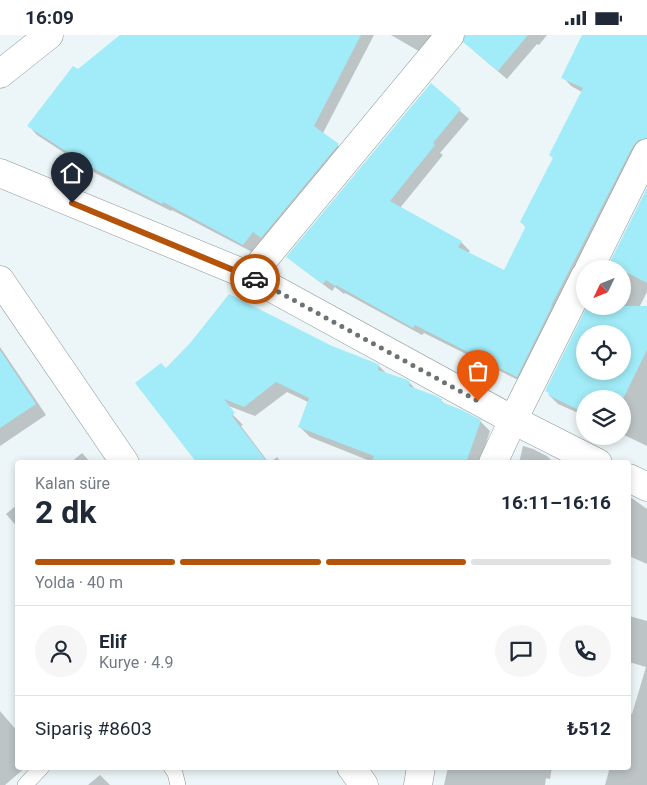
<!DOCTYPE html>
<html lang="tr">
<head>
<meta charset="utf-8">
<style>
  body { margin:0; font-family:Roboto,sans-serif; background:#f6f6f7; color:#1f2937; height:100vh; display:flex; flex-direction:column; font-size:19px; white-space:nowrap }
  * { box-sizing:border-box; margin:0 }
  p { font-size:16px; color:#747a83 }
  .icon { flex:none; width:28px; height:28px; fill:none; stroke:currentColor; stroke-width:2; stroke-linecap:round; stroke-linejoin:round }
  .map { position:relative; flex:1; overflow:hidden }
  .panel { position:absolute; left:15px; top:425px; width:616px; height:310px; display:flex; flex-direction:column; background:#fff; border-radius:5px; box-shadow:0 2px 8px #0003 }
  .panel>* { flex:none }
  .needle { width:32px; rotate:227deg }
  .controls { position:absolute; left:576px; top:225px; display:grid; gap:10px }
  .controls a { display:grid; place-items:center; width:55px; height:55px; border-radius:50%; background:#fff; box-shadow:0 2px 8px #0003; font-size:25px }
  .pin { position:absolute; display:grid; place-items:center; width:42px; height:42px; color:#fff; margin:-51px -21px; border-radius:50% 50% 50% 0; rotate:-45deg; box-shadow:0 0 5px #0007 }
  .pin .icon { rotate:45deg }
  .courier { position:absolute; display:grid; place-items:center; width:50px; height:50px; margin:-25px; border:4px solid #b45309; border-radius:50%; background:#fff; color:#222; box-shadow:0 1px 6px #0007 }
  .summary em { font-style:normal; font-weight:700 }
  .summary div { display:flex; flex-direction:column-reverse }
  .summary { display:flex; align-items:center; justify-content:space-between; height:85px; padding:0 20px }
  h1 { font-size:32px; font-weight:700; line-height:38px }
  .bar { display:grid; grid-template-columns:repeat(4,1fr); gap:8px 5px; align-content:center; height:60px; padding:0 20px }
  .bar i { height:6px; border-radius:4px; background:#e0e1e3 }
  .bar .on { background:#b45309 }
  .bar p { grid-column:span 4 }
  .line { display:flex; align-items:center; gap:12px; padding:0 20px; border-top:1px solid #e0e1e3 }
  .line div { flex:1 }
  .round { display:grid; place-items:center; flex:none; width:52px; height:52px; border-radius:26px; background:#f6f6f7 }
  .status { display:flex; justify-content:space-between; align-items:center; height:35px; padding:0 25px; background:#fff; direction:ltr }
  .status svg { height:14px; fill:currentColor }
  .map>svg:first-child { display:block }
</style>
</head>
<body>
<div class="status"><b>16:09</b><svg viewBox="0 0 49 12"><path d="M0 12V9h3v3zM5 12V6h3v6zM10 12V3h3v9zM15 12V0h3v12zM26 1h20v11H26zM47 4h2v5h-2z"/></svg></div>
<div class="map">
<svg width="647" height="750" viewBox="0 0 647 750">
  <rect width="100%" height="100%" fill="#ecf5f7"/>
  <g fill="#0003" fill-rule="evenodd">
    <polygon points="122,0 374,0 323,98 347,118 270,211 262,204 252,217 172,175 171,176 97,139 37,100 29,91 78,36"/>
    <polygon points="391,0 433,0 422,18"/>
    <polygon points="466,0 547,0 539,10 537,9 507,44 474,16"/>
    <polygon points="620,0 647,0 647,114 526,349 424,298 422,300 345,258 344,259 335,252 332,256 297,230 288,222 431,50 469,84 440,118 443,120 400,173 461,207 470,216 468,218 505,236 527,193 521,187 554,124 582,57 571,51 563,42"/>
    <path d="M647 156V257L626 298 647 308V411L622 399V364H585V381L558 369 549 360 589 271H622V234H608ZM585 299H622V336H585Z"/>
    <polygon points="0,312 46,380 0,411"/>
    <polygon points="331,312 379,331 387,339 410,348 417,356 436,362 448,371 480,386 490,396 480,428 375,428 310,402 299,391 308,367 287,357 255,381 221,368 243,390 241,391 269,428 198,428 166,334"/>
    <polygon points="523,411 533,414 547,421 552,426 557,428 519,428"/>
    <polygon points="82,418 91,428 70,428"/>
    <polygon points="277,422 282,428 270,428"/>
    <polygon points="629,461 647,474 647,529 629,521"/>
    <polygon points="18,469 18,493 6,479"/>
    <polygon points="629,581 647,586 647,750 605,750 610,732 629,732 629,678 632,679 646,632 629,627"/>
    <polygon points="0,676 18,697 18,732 26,732 5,750 0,750"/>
    <polygon points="448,732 552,732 550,744 546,743 545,750 444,750"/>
    <polygon points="100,740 110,750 88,750"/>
  </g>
  <g fill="#a1ecf8" fill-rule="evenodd">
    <polygon points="120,0 361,0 314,91 339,109 261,203 253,197 243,210 163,167 162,169 87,130 27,91 73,31 78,34"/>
    <polygon points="465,0 528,0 498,36 463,7"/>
    <polygon points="582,0 647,0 647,103 639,105 633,111 551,271 552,271 517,342 415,290 413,293 336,250 335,251 326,245 323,249 286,222 431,48 461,74 433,108 435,110 390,166 462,206 458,212 504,235 526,191 520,187 553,123 549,120 583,53 561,43"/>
    <polygon points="647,153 647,248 622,235 622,234 609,229"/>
    <polygon points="229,259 332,311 378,329 379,330 378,335 408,345 410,347 409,351 436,361 442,364 441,367 462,375 481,385 466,428 371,428 374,421 298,392 309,363 276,347 244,372 224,364 235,378 232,381 268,428 197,428 135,348 161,328 166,333 191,307"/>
    <path d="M587 271H647V315L622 366V364H585V378L548 360 549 358 545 356ZM585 299H622V336H585Z"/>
    <polygon points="0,315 36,369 0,393"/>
  </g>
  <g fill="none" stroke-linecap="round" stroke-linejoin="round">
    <g stroke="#8e9697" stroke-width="16">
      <g id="lane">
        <polyline points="171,732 175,738 178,750"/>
        <polyline points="25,750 42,732"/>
      </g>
    </g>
    <g stroke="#8e9697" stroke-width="29">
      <g id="street">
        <polyline points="0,39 49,0"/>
        <polyline points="0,138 250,241 513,385 598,428"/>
        <polyline points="589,234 647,118"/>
        <polyline points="250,241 450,0"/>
        <polyline points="0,245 125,428"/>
        <polyline points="493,428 513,385 585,241"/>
        <polyline points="629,443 647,452"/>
        <polyline points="351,732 364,750"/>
        <polyline points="418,750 421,732"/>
      </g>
    </g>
    <use href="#lane" stroke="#fff" stroke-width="15"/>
    <use href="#street" stroke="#fff" stroke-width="28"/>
  </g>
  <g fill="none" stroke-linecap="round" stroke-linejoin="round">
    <polyline stroke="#6d7273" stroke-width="5" stroke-dasharray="0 9" points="255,244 478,366"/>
    <polyline stroke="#b45309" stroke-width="6" points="72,168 255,244"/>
  </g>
</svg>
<div class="controls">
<a><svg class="needle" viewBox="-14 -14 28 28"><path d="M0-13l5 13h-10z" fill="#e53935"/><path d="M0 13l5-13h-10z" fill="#747a83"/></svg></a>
<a><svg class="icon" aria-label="locate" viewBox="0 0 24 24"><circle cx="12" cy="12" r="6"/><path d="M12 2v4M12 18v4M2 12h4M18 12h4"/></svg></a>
<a><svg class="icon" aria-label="layers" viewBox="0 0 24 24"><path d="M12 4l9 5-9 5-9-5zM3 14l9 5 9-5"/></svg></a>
</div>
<div class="pin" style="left:478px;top:366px;background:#ea580c"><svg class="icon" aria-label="bag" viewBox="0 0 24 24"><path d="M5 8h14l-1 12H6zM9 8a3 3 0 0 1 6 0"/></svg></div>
<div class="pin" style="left:72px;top:168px;background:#1f2937"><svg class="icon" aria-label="home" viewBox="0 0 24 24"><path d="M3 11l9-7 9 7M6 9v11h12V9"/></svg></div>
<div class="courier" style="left:255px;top:244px"><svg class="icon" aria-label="car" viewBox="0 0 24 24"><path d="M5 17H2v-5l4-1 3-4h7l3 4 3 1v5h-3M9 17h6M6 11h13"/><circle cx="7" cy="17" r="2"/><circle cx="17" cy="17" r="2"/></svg></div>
<section class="panel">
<div class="summary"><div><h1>2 dk</h1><p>Kalan süre</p></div><em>16:11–16:16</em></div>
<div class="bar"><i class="on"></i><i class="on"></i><i class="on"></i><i></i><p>Yolda · 40 m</p></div>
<div class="line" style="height:90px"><a class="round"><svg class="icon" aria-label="person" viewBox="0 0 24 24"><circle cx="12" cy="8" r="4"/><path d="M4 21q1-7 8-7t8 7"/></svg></a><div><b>Elif</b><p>Kurye · 4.9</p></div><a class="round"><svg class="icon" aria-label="chat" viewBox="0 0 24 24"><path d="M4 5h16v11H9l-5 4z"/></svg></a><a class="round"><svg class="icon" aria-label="phone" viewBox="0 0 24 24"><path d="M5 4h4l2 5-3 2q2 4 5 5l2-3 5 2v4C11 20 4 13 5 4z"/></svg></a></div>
<div class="line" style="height:65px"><div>Sipariş #8603</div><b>₺512</b></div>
</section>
</div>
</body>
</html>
